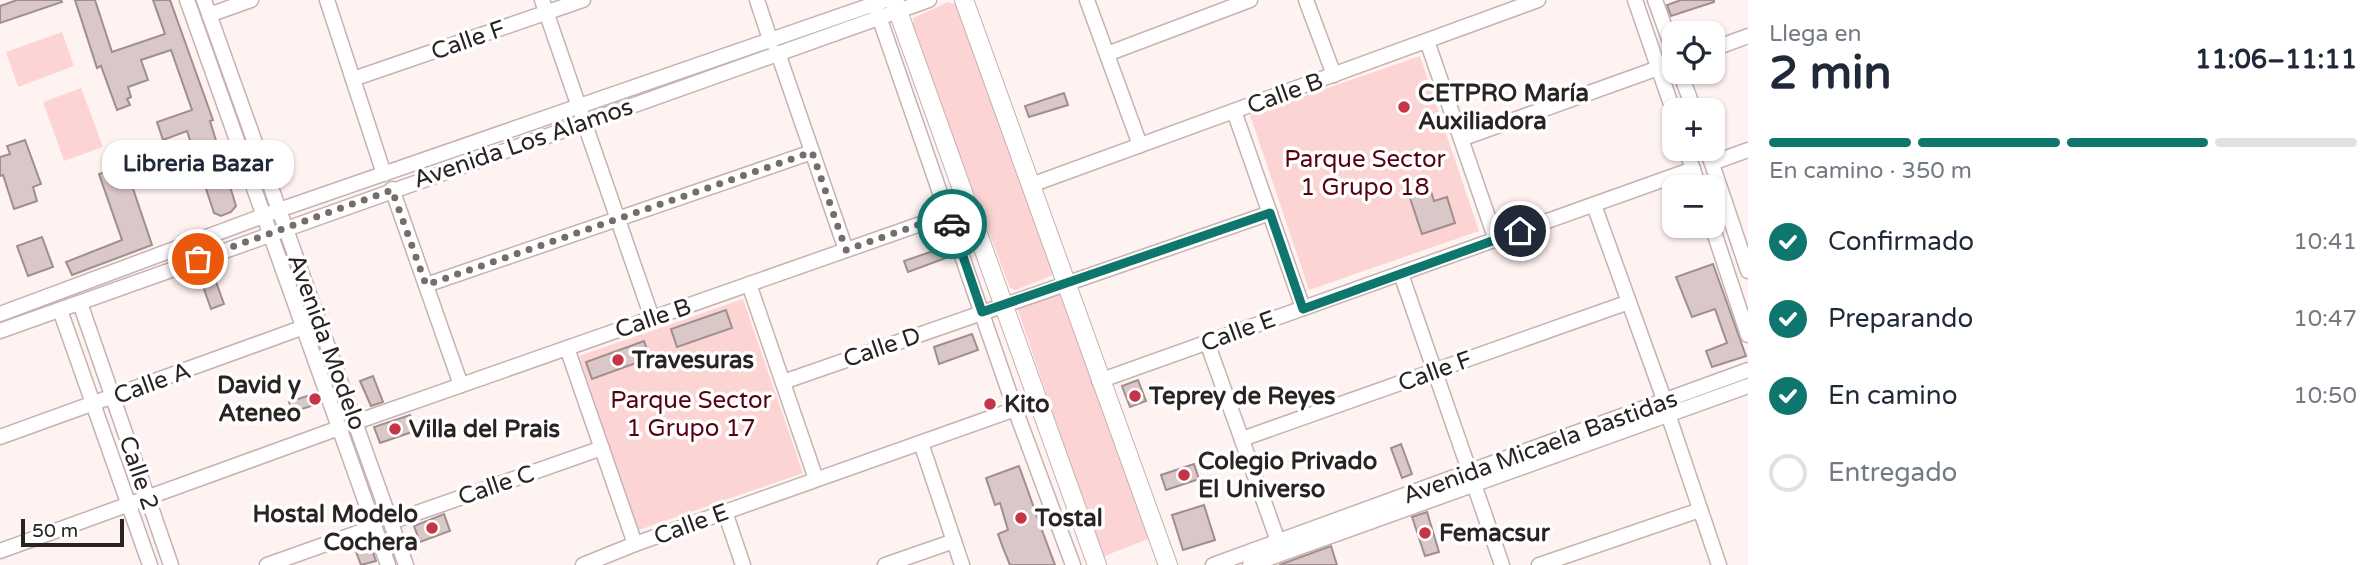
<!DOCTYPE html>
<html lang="es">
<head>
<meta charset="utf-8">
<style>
  body { margin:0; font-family:"Varela Round",sans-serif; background:#f2f2f3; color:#1f2937; height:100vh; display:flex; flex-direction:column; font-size:26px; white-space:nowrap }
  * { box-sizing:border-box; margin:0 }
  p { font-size:23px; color:#747a83 }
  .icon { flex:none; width:38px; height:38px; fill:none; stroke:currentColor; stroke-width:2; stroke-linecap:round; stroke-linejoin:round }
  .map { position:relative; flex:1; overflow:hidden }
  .details { display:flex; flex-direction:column; background:#fff; width:630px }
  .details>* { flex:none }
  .fabs { position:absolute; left:1662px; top:21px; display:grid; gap:14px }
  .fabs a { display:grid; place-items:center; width:63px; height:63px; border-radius:14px; background:#fff; box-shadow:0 2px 5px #0004; font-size:35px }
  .scale { position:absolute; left:21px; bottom:18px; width:103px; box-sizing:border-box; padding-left:7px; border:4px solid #2a2323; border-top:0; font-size:19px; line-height:24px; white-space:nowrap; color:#2a2323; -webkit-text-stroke:5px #fff; paint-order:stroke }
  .pin { position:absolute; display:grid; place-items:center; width:60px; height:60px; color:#fff; margin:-30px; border:4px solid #fff; border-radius:50%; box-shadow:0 2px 7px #0007 }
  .courier { position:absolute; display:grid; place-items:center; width:70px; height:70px; margin:-35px; border:5px solid #0f766e; border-radius:50%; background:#fff; color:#222; box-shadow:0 2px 9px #0007 }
  .bubble { position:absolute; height:49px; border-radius:21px; background:#fff; box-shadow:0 2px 5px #0004; font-size:23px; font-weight:700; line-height:49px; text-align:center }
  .headline em { font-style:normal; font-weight:700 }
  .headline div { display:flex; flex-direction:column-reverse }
  .headline { display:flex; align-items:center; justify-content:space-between; height:119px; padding:0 21px }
  h1 { font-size:46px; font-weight:700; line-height:52px }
  .bar { display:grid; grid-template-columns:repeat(4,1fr); gap:10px 7px; align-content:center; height:84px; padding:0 21px }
  .bar i { height:9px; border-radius:5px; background:#e0e1e3 }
  .bar .current { background:#0f766e }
  .bar p { grid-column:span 4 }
  ol { padding:0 21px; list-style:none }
  li { display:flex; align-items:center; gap:21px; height:77px }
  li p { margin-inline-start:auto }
  li .icon { padding:7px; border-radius:50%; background:#0f766e; color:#fff; stroke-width:4 }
  li:last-child { color:#747a83 }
  li i { width:38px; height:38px; border:4px solid #e0e1e3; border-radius:50% }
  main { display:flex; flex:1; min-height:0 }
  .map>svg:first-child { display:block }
</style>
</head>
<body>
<main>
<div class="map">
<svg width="1748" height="565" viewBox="0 0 1748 565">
  <rect width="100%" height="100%" fill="#fff3f2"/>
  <g fill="#fdd4d4">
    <polygon points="948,2 958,5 1055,274 1016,290 1010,288 913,31 913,18"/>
    <polygon points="62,32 74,66 18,87 6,52"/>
    <polygon points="1420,56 1479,231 1309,290 1250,115"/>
    <polygon points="81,88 103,147 64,161 43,102"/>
    <polygon points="1062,292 1151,538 1102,557 1018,310 1021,305"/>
    <polygon points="743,299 803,473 639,530 579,356"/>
  </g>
  <g fill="#dac7c7" stroke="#a08e8e" stroke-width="2">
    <polygon points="17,0 61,0 62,2 0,23 0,6"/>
    <polygon points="75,0 95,0 112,52 165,34 153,0 170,0 213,120 210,121 236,206 231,212 221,216 214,213 187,131 163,140 157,122 192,110 171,50 141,60 148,80 128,87 131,97 127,99 130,105 117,110 101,66 97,68"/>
    <polygon points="1681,0 1714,0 1714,2 1671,16 1667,5"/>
    <polygon points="1064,93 1068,105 1029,117 1025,106"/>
    <polygon points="25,140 41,184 33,187 37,201 14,209 3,175 0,176 0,157 10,154 7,146"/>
    <polygon points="125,165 152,245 72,275 66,262 122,240 99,174"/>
    <polygon points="1429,185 1434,201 1447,197 1455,223 1422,234 1408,192"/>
    <polygon points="42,237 53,267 28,276 17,246"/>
    <polygon points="942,248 946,258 908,272 904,261"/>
    <polygon points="1713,264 1746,356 1712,367 1706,351 1727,343 1715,309 1692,317 1676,277"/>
    <polygon points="212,271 224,304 211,309 199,275"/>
    <polygon points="726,310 732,328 677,347 671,329"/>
    <polygon points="972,334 978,350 939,364 934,347"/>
    <polygon points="644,341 650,358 592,379 586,362"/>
    <polygon points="373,376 383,402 371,406 360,381"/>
    <polygon points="1138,380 1146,401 1130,407 1122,386"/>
    <polygon points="316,393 320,403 293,412 289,402"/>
    <polygon points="410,415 415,431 380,443 374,427"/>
    <polygon points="1401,444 1412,474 1402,478 1391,448"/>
    <polygon points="1194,464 1199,479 1166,490 1161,475"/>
    <polygon points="1019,466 1043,533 1055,565 1010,565 1003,548 998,534 1008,530 1000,503 995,505 986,478"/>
    <polygon points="1204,505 1215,540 1183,550 1172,515"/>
    <polygon points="1427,512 1439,552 1425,556 1412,517"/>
    <polygon points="444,514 450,531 420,542 414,526"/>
    <polygon points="370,544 376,561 361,565 355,549"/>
    <polygon points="1331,546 1337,565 1279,565"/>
  </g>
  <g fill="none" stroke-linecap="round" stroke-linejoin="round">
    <g stroke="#c5b2b1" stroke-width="17">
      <g id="minor">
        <polyline points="187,0 388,565"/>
        <polyline points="204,0 406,565"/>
        <polyline points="327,0 384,174"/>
        <polyline points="542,0 652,318"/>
        <polyline points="757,0 771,42"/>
        <polyline points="1087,0 1140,145"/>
        <polyline points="1306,0 1334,75"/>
        <polyline points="1635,0 1675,116"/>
        <polyline points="1655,0 1675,56"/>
        <polyline points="876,8 1015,409 1073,565"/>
        <polyline points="209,15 251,0"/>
        <polyline points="1427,41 1496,240"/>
        <polyline points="1713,49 1748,36"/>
        <polyline points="778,53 846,250"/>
        <polyline points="1107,54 1250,0"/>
        <polyline points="1680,72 1694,110"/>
        <polyline points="353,79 583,0"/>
        <polyline points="1234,111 1303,308"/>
        <polyline points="1461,139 1675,62"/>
        <polyline points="1686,149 1699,187"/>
        <polyline points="1707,149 1748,271"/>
        <polyline points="1712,163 1748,150"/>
        <polyline points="1031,185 1538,0"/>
        <polyline points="392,189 461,385"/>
        <polyline points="1594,205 1665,402"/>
        <polyline points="1712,226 1748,335"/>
        <polyline points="1401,274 1502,565"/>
        <polyline points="749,284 816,479"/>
        <polyline points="426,285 812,152"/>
        <polyline points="80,303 171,565"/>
        <polyline points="60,310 150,565"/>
        <polyline points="0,314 279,210 886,0"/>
        <polyline points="0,331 929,0"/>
        <polyline points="1207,342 1278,541"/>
        <polyline points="567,348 635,544"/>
        <polyline points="1099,381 1693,169"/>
        <polyline points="783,382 1270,213"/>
        <polyline points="1668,414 1719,565"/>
        <polyline points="356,422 949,214"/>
        <polyline points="0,437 304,327"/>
        <polyline points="1242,439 1629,302"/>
        <polyline points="921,443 962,565"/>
        <polyline points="725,512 743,565"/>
        <polyline points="391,522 602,448"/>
        <polyline points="0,551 339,428"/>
        <polyline points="267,565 374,527"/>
        <polyline points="583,565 635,544 1038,401"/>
        <polyline points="885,565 954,541"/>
        <polyline points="1213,565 1748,370"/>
        <polyline points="1250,565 1748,386"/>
        <polyline points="1539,565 1700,510"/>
      </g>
    </g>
    <g stroke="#c5b2b1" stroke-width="20">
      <g id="major">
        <polyline points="894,0 1097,565"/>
        <polyline points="964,0 1168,565"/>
      </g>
    </g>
    <use href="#minor" stroke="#fff" stroke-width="14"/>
    <use href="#major" stroke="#fff" stroke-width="18"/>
  </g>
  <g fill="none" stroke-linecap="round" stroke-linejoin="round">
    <polyline stroke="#756c6b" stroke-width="7" stroke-dasharray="0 12.6" points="198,259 392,190 426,285 812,152 846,250 949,214 952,224"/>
    <polyline stroke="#0f766e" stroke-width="9" points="952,224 982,312 1270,213 1303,309 1520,231"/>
  </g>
  <g fill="#c53547" stroke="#fff" stroke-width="2.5">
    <circle cx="1404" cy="107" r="7"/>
    <circle cx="618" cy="360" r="7"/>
    <circle cx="1135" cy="396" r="7"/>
    <circle cx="315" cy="399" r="7"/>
    <circle cx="990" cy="404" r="7"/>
    <circle cx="395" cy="429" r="7"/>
    <circle cx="1184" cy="475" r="7"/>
    <circle cx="1021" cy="518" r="7"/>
    <circle cx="432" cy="528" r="7"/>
    <circle cx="1425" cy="533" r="7"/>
  </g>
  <g text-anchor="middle" stroke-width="7" stroke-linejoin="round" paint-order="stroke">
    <g font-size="24" fill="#2a2323" stroke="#fff">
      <text transform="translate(468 40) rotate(-19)" y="8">Calle F</text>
      <text transform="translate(1285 93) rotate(-20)" y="8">Calle B</text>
      <text transform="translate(523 143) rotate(-19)" y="8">Avenida Los Alamos</text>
      <text transform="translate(653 318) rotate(-19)" y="8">Calle B</text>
      <text transform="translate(1238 331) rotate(-20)" y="8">Calle E</text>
      <text transform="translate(327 342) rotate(70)" y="8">Avenida Modelo</text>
      <text transform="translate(882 347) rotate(-19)" y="8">Calle D</text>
      <text transform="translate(1435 371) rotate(-20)" y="8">Calle F</text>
      <text transform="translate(152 383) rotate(-20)" y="8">Calle A</text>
      <text transform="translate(1540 447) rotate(-20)" y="8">Avenida Micaela Bastidas</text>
      <text transform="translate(139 473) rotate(71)" y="8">Calle 2</text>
      <text transform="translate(496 485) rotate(-19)" y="8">Calle C</text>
      <text transform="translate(691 524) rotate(-20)" y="8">Calle E</text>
    </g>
    <g font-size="24" font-weight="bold" fill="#2a2323" stroke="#fff" text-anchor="start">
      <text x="1418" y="101">CETPRO María<tspan x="1418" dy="28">Auxiliadora</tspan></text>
      <text x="632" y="368">Travesuras</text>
      <text x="301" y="393" text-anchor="end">David y<tspan x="301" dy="28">Ateneo</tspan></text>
      <text x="1149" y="404">Teprey de Reyes</text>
      <text x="1004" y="412">Kito</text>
      <text x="409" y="437">Villa del Prais</text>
      <text x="1198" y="469">Colegio Privado<tspan x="1198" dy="28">El Universo</tspan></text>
      <text x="418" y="522" text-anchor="end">Hostal Modelo<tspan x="418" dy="28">Cochera</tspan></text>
      <text x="1035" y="526">Tostal</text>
      <text x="1439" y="541">Femacsur</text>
    </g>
    <g font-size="24" fill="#570011" stroke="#fff">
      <text x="1365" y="167">Parque Sector<tspan x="1365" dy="28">1 Grupo 18</tspan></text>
      <text x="691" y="408">Parque Sector<tspan x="691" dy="28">1 Grupo 17</tspan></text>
    </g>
  </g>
</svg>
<div class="fabs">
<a><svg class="icon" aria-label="locate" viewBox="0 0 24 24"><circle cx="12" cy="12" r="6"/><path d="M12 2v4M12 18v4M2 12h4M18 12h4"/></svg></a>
<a>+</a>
<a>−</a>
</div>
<div class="scale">50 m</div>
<div class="pin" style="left:198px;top:259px;background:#ea580c"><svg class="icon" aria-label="bag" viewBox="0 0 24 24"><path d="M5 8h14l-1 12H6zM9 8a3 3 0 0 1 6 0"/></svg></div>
<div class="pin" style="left:1520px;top:231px;background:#1f2937"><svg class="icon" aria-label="home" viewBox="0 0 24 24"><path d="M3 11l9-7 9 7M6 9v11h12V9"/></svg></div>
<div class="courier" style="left:952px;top:224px"><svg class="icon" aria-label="car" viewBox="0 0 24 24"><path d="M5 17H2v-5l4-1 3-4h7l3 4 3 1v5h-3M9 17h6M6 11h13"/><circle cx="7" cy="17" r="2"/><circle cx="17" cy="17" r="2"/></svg></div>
<div class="bubble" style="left:102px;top:140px;width:192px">Libreria Bazar</div>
</div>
<section class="details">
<div class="headline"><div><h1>2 min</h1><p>Llega en</p></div><em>11:06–11:11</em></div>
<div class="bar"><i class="current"></i><i class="current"></i><i class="current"></i><i></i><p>En camino · 350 m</p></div>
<ol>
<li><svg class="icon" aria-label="check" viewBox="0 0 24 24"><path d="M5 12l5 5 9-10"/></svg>Confirmado<p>10:41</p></li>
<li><svg class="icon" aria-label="check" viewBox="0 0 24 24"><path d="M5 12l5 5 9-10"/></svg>Preparando<p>10:47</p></li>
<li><svg class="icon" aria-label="check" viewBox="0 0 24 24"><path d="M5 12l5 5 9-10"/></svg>En camino<p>10:50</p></li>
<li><i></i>Entregado</li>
</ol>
</section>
</main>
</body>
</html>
